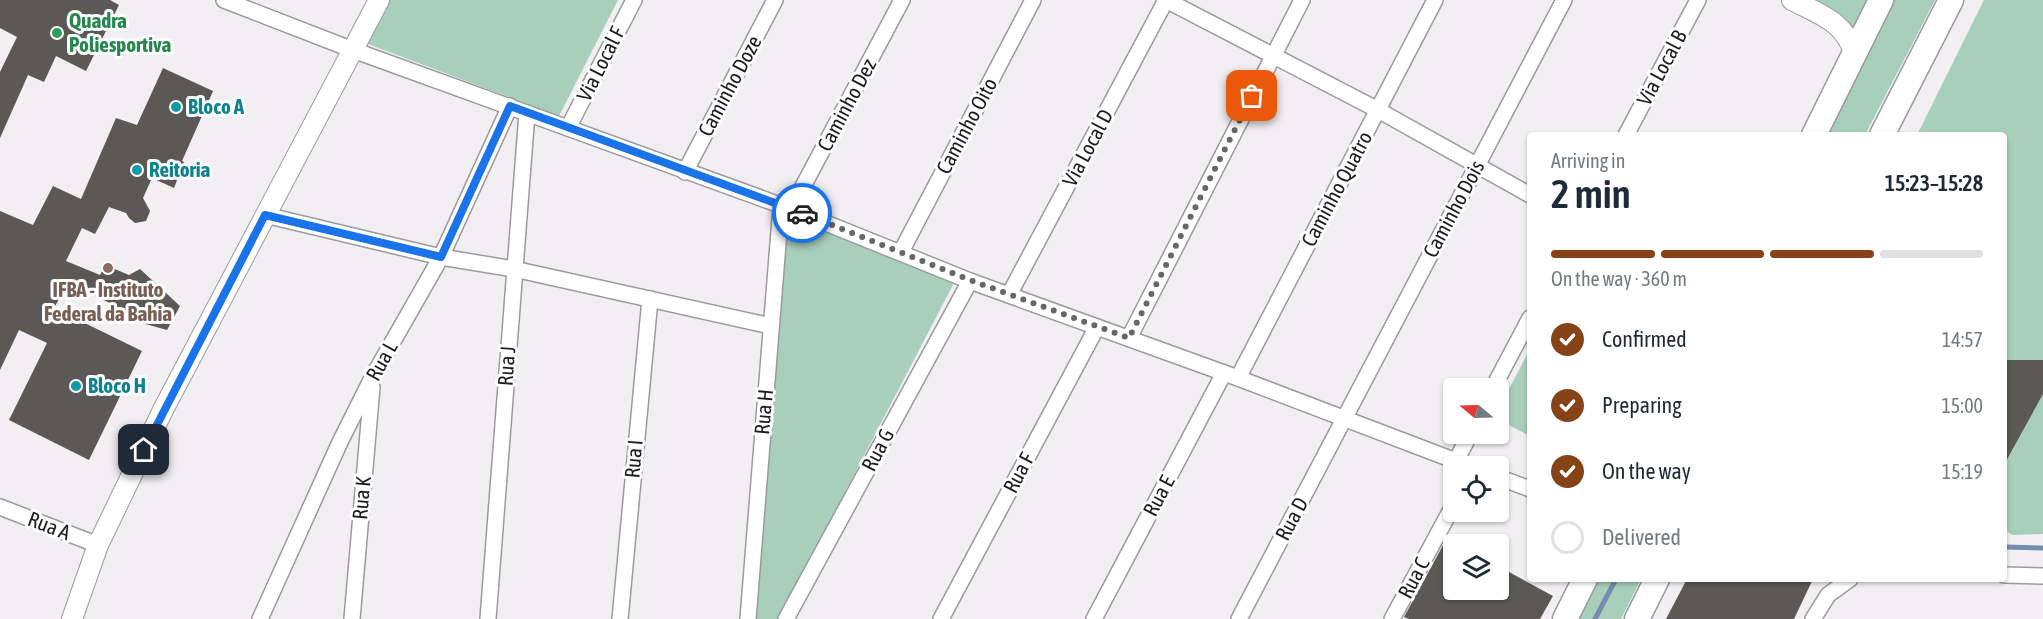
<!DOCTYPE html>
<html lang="en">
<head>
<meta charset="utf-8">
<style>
  body { margin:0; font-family:"Asap Condensed",sans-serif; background:#f2f2f3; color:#1f2937; height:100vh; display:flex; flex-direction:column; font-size:22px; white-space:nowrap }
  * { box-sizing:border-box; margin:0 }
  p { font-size:20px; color:#747a83 }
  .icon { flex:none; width:33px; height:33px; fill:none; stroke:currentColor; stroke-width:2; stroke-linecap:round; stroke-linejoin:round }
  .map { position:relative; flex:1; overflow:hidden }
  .details { position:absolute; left:1527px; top:132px; width:480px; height:450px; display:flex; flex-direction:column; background:#fff; border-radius:6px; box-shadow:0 2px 4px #0004 }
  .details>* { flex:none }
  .needle { width:39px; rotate:289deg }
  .buttons { position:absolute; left:1443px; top:378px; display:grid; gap:12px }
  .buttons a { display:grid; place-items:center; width:66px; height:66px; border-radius:6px; background:#fff; box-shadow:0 2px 4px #0004; font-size:30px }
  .pin { position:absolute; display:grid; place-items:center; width:51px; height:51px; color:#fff; margin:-26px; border-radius:12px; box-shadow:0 3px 9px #0006 }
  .courier { position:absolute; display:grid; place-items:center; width:60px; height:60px; margin:-30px; border:4px solid #1a73e8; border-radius:50%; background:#fff; color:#222; box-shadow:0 2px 8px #0007 }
  .head em { font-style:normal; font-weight:600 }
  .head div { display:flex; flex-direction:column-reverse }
  .head { display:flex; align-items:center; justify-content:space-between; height:102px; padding:0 24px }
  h1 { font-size:39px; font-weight:600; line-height:45px }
  .bar { display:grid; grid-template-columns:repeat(4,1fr); gap:9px 6px; align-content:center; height:72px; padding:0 24px }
  .bar i { height:8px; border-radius:4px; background:#e0e1e3 }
  .bar .current { background:#874318 }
  .bar p { grid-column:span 4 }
  ol { padding:0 24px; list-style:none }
  li { display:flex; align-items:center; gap:18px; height:66px }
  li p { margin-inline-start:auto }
  li .icon { padding:6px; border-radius:50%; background:#874318; color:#fff; stroke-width:4 }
  li:last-child { color:#747a83 }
  li i { width:33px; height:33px; border:3px solid #e0e1e3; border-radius:50% }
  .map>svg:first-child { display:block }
</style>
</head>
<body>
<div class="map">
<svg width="2043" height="619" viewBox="0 0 2043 619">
  <rect width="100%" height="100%" fill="#f1eff2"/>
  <g fill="#a8cfbb">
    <polygon points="382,0 618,0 559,116 360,41"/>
    <polygon points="1809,0 1869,0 1851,35"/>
    <polygon points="1887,0 1935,0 1865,135 1826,135"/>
    <polygon points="1984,0 2043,0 2043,360 2004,360 2004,135 1917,135"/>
    <polygon points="785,212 956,279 779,619 753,619"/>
    <polygon points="1530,349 1530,436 1499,420 1499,408"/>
    <polygon points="2043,394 2043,534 2012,535 2004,529 2004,465"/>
    <polygon points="1591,579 1641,579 1621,619 1570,619"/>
  </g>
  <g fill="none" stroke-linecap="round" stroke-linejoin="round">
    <g stroke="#748daf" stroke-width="5">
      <polyline points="2004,547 2043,548"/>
      <polyline points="1595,619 1616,579"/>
    </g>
  </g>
  <g fill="#5b5956">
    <polygon points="0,0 110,0 119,5 86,71 56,56 44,82 28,75 0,138 0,72 17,37 0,28"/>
    <polygon points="163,68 213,91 182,161 184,162 174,188 152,178 143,198 150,211 146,221 135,223 129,218 126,213 109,207 95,234 82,228 66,261 100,275 105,265 129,275 140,269 180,306 167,330 113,315 114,305 68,283 54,308 142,351 89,460 9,420 47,343 19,330 0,370 0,211 33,225 53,186 81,199 116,118 137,125"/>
    <polygon points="2004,360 2043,360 2043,394 2004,465"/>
    <polygon points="1447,538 1454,542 1454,590 1498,590 1498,566 1553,596 1540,619 1409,619 1404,617"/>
    <polygon points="1687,579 1813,579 1794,619 1666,619"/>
  </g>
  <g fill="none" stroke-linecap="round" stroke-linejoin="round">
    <g stroke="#9d9a9e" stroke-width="18">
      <g id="minor">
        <polyline points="224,0 353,50 791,209 970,281 1238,378 1469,466"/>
        <polyline points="1166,0 1378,110 1530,195"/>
        <polyline points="568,128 634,0"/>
        <polyline points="1626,135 1698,0"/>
        <polyline points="685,172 775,0"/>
        <polyline points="791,209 902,0"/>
        <polyline points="265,215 441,257 514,269 771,326"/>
        <polyline points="901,252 1033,0"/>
        <polyline points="1009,295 1166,0"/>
        <polyline points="1129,338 1302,0"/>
        <polyline points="1238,378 1435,0"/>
        <polyline points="1493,388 1530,318"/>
        <polyline points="1456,461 1470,434"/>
        <polyline points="1498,477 1530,489"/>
        <polyline points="0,507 98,545"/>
        <polyline points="2004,575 2043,576"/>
        <polyline points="260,619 340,442 372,378 441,257 510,106"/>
        <polyline points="352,619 372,387"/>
        <polyline points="488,619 527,113"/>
        <polyline points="620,619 650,299"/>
        <polyline points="748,619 781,206"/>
        <polyline points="786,619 970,281"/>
        <polyline points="941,619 1097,327"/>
        <polyline points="1094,619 1224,373"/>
        <polyline points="1239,619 1564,0"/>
        <polyline points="1392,619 1454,504"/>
        <polyline points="1813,619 1828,595 1850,579"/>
      </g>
    </g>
    <g stroke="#9d9a9e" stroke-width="22">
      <g id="tertiary">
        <path d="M1792 0C1821 15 1844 21 1855 54"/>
        <polyline points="72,619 98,545 163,410 379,0"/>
      </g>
    </g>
    <g stroke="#9d9a9e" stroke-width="27">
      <g id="primary">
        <polyline points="1814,135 1881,0"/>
        <polyline points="1882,135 1951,0"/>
        <polyline points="1565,619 1585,579"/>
        <polyline points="1637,619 1657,579"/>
      </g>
    </g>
    <use href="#minor" stroke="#fff" stroke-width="15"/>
    <use href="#tertiary" stroke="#fff" stroke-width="20"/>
    <use href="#primary" stroke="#fff" stroke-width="24"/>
  </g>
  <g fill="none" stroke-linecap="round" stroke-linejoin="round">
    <polyline stroke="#676668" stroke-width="6" stroke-dasharray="0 10.8" points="802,213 970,280 1129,338 1252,96"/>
    <polyline stroke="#1a73e8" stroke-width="8" points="144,450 265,215 441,257 510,106 802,213"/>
  </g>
  <circle fill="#2e9e5b" stroke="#fefdff" stroke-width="2" cx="57" cy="33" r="6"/>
  <g fill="#0f9aa8" stroke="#fefdff" stroke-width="2">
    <circle cx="176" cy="107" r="6"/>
    <circle cx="137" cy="170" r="6"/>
    <circle cx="76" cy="386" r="6"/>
  </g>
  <circle fill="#8d6e63" stroke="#fefdff" stroke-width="2" cx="108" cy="268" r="6"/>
  <g text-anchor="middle" stroke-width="6" stroke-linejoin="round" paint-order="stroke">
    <g font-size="21" font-weight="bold" fill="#27864d" stroke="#fefdff" text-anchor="start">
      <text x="69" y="28">Quadra<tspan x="69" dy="24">Poliesportiva</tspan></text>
    </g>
    <g font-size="21" fill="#1d1c1d" stroke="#fefdff">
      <text transform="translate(601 64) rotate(-63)" y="7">Via Local F</text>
      <text transform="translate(1662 68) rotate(-62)" y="7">Via Local B</text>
      <text transform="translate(730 86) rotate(-62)" y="7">Caminho Doze</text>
      <text transform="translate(847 105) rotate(-62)" y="7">Caminho Dez</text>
      <text transform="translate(967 126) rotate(-62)" y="7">Caminho Oito</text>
      <text transform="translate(1088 148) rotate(-62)" y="7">Via Local D</text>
      <text transform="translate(1337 189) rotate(-62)" y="7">Caminho Quatro</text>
      <text transform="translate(1454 209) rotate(-62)" y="7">Caminho Dois</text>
      <text transform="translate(382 361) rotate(-61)" y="7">Rua L</text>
      <text transform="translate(507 366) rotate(-86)" y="7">Rua J</text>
      <text transform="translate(764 412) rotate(-85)" y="7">Rua H</text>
      <text transform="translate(878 450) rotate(-62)" y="7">Rua G</text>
      <text transform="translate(634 459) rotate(-85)" y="7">Rua I</text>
      <text transform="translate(1019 473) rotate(-62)" y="7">Rua F</text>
      <text transform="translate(1159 496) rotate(-62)" y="7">Rua E</text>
      <text transform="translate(362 498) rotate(-85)" y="7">Rua K</text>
      <text transform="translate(1292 519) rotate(-62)" y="7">Rua D</text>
      <text transform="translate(49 526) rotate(21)" y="7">Rua A</text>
      <text transform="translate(1414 578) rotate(-62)" y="7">Rua C</text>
    </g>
    <g font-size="21" font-weight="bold" fill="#0d838f" stroke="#fefdff" text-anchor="start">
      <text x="188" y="114">Bloco A</text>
      <text x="149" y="177">Reitoria</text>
      <text x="88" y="393">Bloco H</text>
    </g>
    <g font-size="21" font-weight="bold" fill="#785e54" stroke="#fefdff">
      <text x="108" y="297">IFBA - Instituto<tspan x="108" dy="24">Federal da Bahia</tspan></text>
    </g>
  </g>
</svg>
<div class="buttons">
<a><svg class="needle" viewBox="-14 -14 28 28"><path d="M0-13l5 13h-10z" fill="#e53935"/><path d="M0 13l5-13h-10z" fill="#747a83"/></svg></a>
<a><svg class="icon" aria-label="locate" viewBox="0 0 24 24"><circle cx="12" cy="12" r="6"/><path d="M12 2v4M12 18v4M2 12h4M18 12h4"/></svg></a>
<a><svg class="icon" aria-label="layers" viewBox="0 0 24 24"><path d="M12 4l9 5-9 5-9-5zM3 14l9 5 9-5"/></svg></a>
</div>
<div class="pin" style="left:1252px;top:96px;background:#ea580c"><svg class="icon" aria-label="bag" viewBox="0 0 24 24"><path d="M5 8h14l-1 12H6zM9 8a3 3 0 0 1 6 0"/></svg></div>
<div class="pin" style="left:144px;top:450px;background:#1f2937"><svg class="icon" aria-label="home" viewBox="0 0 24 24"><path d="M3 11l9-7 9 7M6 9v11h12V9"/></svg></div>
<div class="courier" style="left:802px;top:213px"><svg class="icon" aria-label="car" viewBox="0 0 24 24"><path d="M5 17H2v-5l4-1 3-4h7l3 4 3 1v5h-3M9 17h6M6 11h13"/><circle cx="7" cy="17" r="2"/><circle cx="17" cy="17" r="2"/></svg></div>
<section class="details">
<div class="head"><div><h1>2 min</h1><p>Arriving in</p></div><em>15:23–15:28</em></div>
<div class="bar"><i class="current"></i><i class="current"></i><i class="current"></i><i></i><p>On the way · 360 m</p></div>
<ol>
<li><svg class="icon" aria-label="check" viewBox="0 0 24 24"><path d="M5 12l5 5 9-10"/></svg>Confirmed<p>14:57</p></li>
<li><svg class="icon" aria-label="check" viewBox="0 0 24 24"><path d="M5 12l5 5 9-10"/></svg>Preparing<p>15:00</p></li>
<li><svg class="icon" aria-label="check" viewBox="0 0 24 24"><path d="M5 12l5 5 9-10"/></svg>On the way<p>15:19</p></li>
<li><i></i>Delivered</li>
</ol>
</section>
</div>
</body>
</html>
